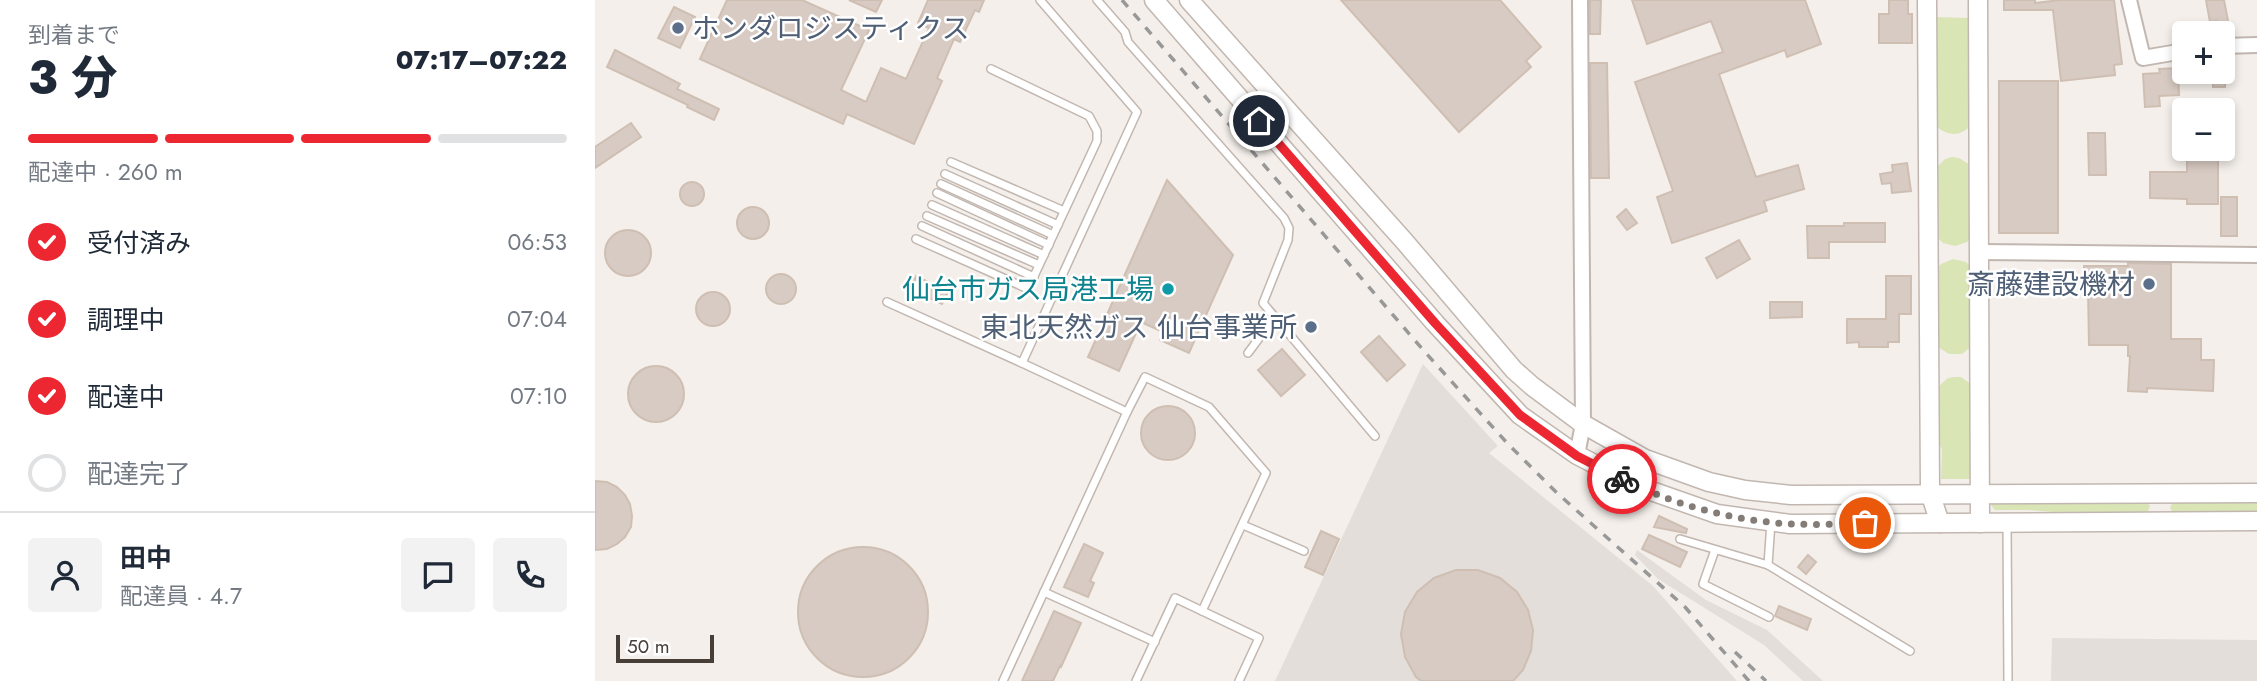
<!DOCTYPE html>
<html lang="ja">
<head>
<meta charset="utf-8">
<style>
  body { margin:0; font-family:Jost,"Noto Sans JP",sans-serif; background:#f2f2f3; color:#1f2937; height:100vh; display:flex; flex-direction:column; font-size:26px; white-space:nowrap }
  * { box-sizing:border-box; margin:0 }
  p { font-size:23px; color:#747a83 }
  .icon { flex:none; width:38px; height:38px; fill:none; stroke:currentColor; stroke-width:2; stroke-linecap:round; stroke-linejoin:round }
  .map { position:relative; flex:1; overflow:hidden }
  .details { display:flex; flex-direction:column; background:#fff; width:595px }
  .details>* { flex:none }
  .controls { position:absolute; left:1577px; top:21px; display:grid; gap:14px }
  .controls a { display:grid; place-items:center; width:63px; height:63px; border-radius:7px; background:#fff; box-shadow:0 4px 10px #0003; font-size:35px }
  .scale { position:absolute; left:21px; bottom:18px; width:98px; box-sizing:border-box; padding-left:7px; border:4px solid #473e38; border-top:0; font-size:19px; line-height:24px; white-space:nowrap; color:#473e38; -webkit-text-stroke:5px #fff; paint-order:stroke }
  .pin { position:absolute; display:grid; place-items:center; width:60px; height:60px; color:#fff; margin:-30px; border:4px solid #fff; border-radius:50%; box-shadow:0 2px 7px #0007 }
  .courier { position:absolute; display:grid; place-items:center; width:70px; height:70px; margin:-35px; border:5px solid #ed2732; border-radius:50%; background:#fff; color:#222; box-shadow:0 2px 9px #0007 }
  .summary em { font-style:normal; font-weight:800 }
  .summary div { display:flex; flex-direction:column-reverse }
  .summary { display:flex; align-items:center; justify-content:space-between; height:119px; padding:0 28px }
  h1 { font-size:46px; font-weight:800; line-height:52px }
  .bar { display:grid; grid-template-columns:repeat(4,1fr); gap:10px 7px; align-content:center; height:84px; padding:0 28px }
  .bar i { height:9px; border-radius:5px; background:#e0e1e3 }
  .bar .selected { background:#ed2732 }
  .bar p { grid-column:span 4 }
  .line { display:flex; align-items:center; gap:18px; padding:0 28px; border-top:2px solid #e0e1e3 }
  .line div { flex:1 }
  .round { display:grid; place-items:center; flex:none; width:74px; height:74px; border-radius:7px; background:#f2f2f3 }
  ol { padding:0 28px; list-style:none }
  li { display:flex; align-items:center; gap:21px; height:77px }
  li p { margin-inline-start:auto }
  li .icon { padding:7px; border-radius:50%; background:#ed2732; color:#fff; stroke-width:4 }
  li:last-child { color:#747a83 }
  li i { width:38px; height:38px; border:4px solid #e0e1e3; border-radius:50% }
  main { display:flex; flex:1; min-height:0 }
  .map>svg:first-child { display:block }
</style>
</head>
<body>
<main>
<section class="details">
<div class="summary"><div><h1>3 分</h1><p>到着まで</p></div><em>07:17–07:22</em></div>
<div class="bar"><i class="selected"></i><i class="selected"></i><i class="selected"></i><i></i><p>配達中 · 260 m</p></div>
<ol>
<li><svg class="icon" aria-label="check" viewBox="0 0 24 24"><path d="M5 12l5 5 9-10"/></svg>受付済み<p>06:53</p></li>
<li><svg class="icon" aria-label="check" viewBox="0 0 24 24"><path d="M5 12l5 5 9-10"/></svg>調理中<p>07:04</p></li>
<li><svg class="icon" aria-label="check" viewBox="0 0 24 24"><path d="M5 12l5 5 9-10"/></svg>配達中<p>07:10</p></li>
<li><i></i>配達完了</li>
</ol>
<div class="line" style="height:126px"><a class="round"><svg class="icon" aria-label="person" viewBox="0 0 24 24"><circle cx="12" cy="8" r="4"/><path d="M4 21q1-7 8-7t8 7"/></svg></a><div><b>田中</b><p>配達員 · 4.7</p></div><a class="round"><svg class="icon" aria-label="chat" viewBox="0 0 24 24"><path d="M4 5h16v11H9l-5 4z"/></svg></a><a class="round"><svg class="icon" aria-label="phone" viewBox="0 0 24 24"><path d="M5 4h4l2 5-3 2q2 4 5 5l2-3 5 2v4C11 20 4 13 5 4z"/></svg></a></div>
</section>
<div class="map">
<svg width="1662" height="681" viewBox="0 0 1662 681">
  <rect width="100%" height="100%" fill="#f4efea"/>
  <g fill="#e4dedb">
    <polygon points="828,364 903,446 894,453 1058,586 1142,681 680,681"/>
    <polygon points="1042,550 1111,600 1172,630 1228,681 1208,681 1169,645 1063,579 1040,555"/>
    <polygon points="1457,638 1662,640 1662,681 1456,681"/>
  </g>
  <g fill="#dae5b5">
    <path d="M1337 17 1377 18 1375 126C1365 137 1352 136 1341 126Z"/>
    <polygon points="1357,157 1364,158 1375,165 1377,237 1372,242 1360,246 1348,243 1343,238 1340,232 1341,168 1350,159"/>
    <polygon points="1358,259 1371,262 1376,267 1377,346 1367,354 1354,354 1343,347 1340,341 1341,270 1346,264"/>
    <polygon points="1360,377 1366,377 1377,385 1381,479 1346,479 1347,450 1340,430 1343,387 1353,378"/>
    <polygon points="1662,500 1662,514 1579,514 1575,508 1578,502"/>
    <polygon points="1551,501 1555,506 1552,514 1484,514 1434,510 1400,510 1396,505 1397,503"/>
  </g>
  <g fill="#d8cbc3" stroke="#cfbfb3" stroke-width="2">
    <polygon points="132,0 207,0 274,30 246,90 271,102 286,68 311,79 334,28 323,23 333,0 389,0 384,12 380,10 365,42 359,39 342,78 347,81 319,144 252,114 248,124 105,59"/>
    <polygon points="254,0 287,0 281,12"/>
    <polygon points="746,0 905,0 946,47 931,61 936,67 864,132"/>
    <polygon points="995,0 1006,0 1005,34 995,34"/>
    <polygon points="1037,0 1210,0 1226,44 1192,57 1190,50 1124,74 1161,177 1203,165 1209,189 1169,201 1172,211 1077,243 1062,197 1078,191 1040,82 1128,52 1116,21 1052,44"/>
    <polygon points="1294,0 1313,0 1313,14 1317,14 1317,43 1284,43 1284,14 1294,14"/>
    <polygon points="1409,0 1440,0 1440,3 1465,0 1519,0 1527,64 1519,65 1520,75 1466,81 1458,10 1409,10"/>
    <polygon points="1611,0 1629,0 1634,26 1622,28 1621,21 1615,22"/>
    <polygon points="79,7 100,17 85,48 63,38"/>
    <polygon points="20,50 85,84 82,89 124,109 119,120 92,107 93,105 12,67"/>
    <polygon points="995,63 1012,63 1014,178 996,178"/>
    <polygon points="1583,68 1584,95 1564,96 1565,106 1550,107 1548,74 1565,73 1564,69"/>
    <rect x="1618" y="72" width="12" height="15"/>
    <rect x="1404" y="81" width="59" height="152"/>
    <polygon points="36,123 46,137 0,168 0,147"/>
    <polygon points="1493,133 1510,133 1511,175 1494,175"/>
    <polygon points="1592,149 1623,149 1623,204 1592,204 1592,199 1555,198 1555,172 1592,172"/>
    <polygon points="1312,163 1316,191 1297,193 1296,183 1287,184 1285,174 1298,172 1297,165"/>
    <polygon points="572,180 638,255 594,353 565,340 568,332 546,322 524,371 493,357"/>
    <circle cx="97" cy="194" r="12"/>
    <rect x="1626" y="197" width="16" height="39"/>
    <circle cx="158" cy="223" r="16"/>
    <polygon points="1031,209 1042,223 1032,230 1022,217"/>
    <polygon points="1249,223 1290,223 1290,242 1234,242 1234,258 1213,258 1212,226 1249,226"/>
    <circle cx="33" cy="253" r="23"/>
    <polygon points="1144,240 1155,259 1122,278 1111,258"/>
    <polygon points="1533,263 1576,264 1576,339 1606,339 1606,360 1619,360 1618,391 1552,388 1552,392 1533,391 1535,356 1533,356 1533,345 1494,345 1493,288 1489,288 1489,266 1533,266"/>
    <circle cx="186" cy="289" r="15"/>
    <polygon points="321,276 353,292 347,304 315,289"/>
    <polygon points="1291,276 1316,276 1316,314 1304,314 1304,342 1293,342 1293,347 1264,347 1264,342 1252,343 1252,319 1291,319"/>
    <circle cx="118" cy="309" r="17"/>
    <polygon points="1175,302 1207,302 1207,317 1175,318"/>
    <polygon points="784,336 810,365 792,381 766,352"/>
    <polygon points="687,349 710,375 686,396 663,370"/>
    <circle cx="61" cy="394" r="28"/>
    <circle cx="573" cy="433" r="27"/>
    <polygon points="0,481 12,482 22,487 30,495 35,504 37,516 36,527 30,537 22,544 12,549 0,550"/>
    <polygon points="1064,516 1092,529 1091,533 1059,527"/>
    <polygon points="726,531 744,539 728,575 710,567"/>
    <polygon points="1054,535 1092,552 1085,567 1047,549"/>
    <polygon points="489,544 508,553 495,581 499,583 493,597 469,587"/>
    <circle cx="268" cy="612" r="65"/>
    <polygon points="1213,555 1221,562 1211,574 1203,567"/>
    <polygon points="861,570 883,570 905,578 922,592 933,610 938,630 936,651 928,670 918,681 826,681 821,677 810,657 806,634 810,612 822,592 839,578"/>
    <polygon points="1184,606 1216,619 1212,630 1180,616"/>
    <polygon points="459,611 486,623 466,667 465,666 458,681 427,681"/>
  </g>
  <g fill="none" stroke-linecap="round" stroke-linejoin="round">
    <g stroke="#c2b7b0" stroke-width="10">
      <g id="service">
        <polyline points="502,0 530,32 533,42 689,218 694,228 693,240 668,303 780,436"/>
        <polyline points="356,162 469,211"/>
        <polyline points="350,174 463,225"/>
        <polyline points="346,184 458,235"/>
        <polyline points="342,193 454,245"/>
        <polyline points="337,205 449,255"/>
        <polyline points="332,216 444,265"/>
        <polyline points="327,226 439,277"/>
        <polyline points="321,239 433,289 502,141 502,131 494,116 396,69"/>
        <polyline points="292,302 427,363"/>
        <polyline points="653,353 680,317"/>
        <polyline points="532,412 550,377 614,407 671,473 607,611"/>
        <polyline points="1176,522 1173,565 1315,651"/>
        <polyline points="1412,524 1413,681"/>
        <polyline points="648,525 709,551"/>
        <polyline points="1085,539 1173,565"/>
        <polyline points="1120,550 1108,584 1174,617"/>
        <polyline points="449,592 560,642"/>
        <polyline points="408,681 532,412 427,363 542,112 445,0"/>
        <polyline points="541,681 580,598 664,638 644,681"/>
      </g>
    </g>
    <g stroke="#c2b7b0" stroke-width="18">
      <g id="minor">
        <polyline points="1534,0 1548,58 1589,51"/>
        <polyline points="1628,46 1662,45"/>
        <polyline points="1385,252 1662,255"/>
        <polyline points="982,455 988,424 985,0"/>
      </g>
    </g>
    <g stroke="#c2b7b0" stroke-width="21">
      <g id="tertiary">
        <polyline points="559,0 840,323 925,415 982,455 1042,486 1122,514 1195,524 1662,521"/>
        <polyline points="594,0 810,242 919,370 937,386 988,424 1050,459 1114,482 1150,490 1196,495 1662,493"/>
        <polyline points="1332,0 1335,493 1345,523"/>
        <polyline points="1383,0 1385,523"/>
      </g>
    </g>
    <use href="#service" stroke="#fff" stroke-width="7"/>
    <use href="#minor" stroke="#fff" stroke-width="14"/>
    <use href="#tertiary" stroke="#fff" stroke-width="18"/>
    <g stroke="#989898" stroke-width="3.5" stroke-dasharray="9 9" stroke-linecap="butt">
      <polyline points="527,0 829,351 913,444 962,493 1090,607 1154,681"/>
      <polyline points="1140,652 1171,681"/>
    </g>
  </g>
  <g fill="none" stroke-linecap="round" stroke-linejoin="round">
    <path stroke="#847c76" stroke-width="7" stroke-dasharray="0 12.6" d="M1027 479C1079 505 1136 520 1194 524 1219 525 1245 524 1270 523"/>
    <polyline stroke="#ed2732" stroke-width="9" points="664,121 840,323 925,415 982,456 1027,479"/>
  </g>
  <g fill="#5c6f8a" stroke="#fff" stroke-width="2.5">
    <circle cx="83" cy="28" r="7"/>
    <circle cx="1554" cy="284" r="7"/>
    <circle cx="716" cy="327" r="7"/>
  </g>
  <circle fill="#0f9aa8" stroke="#fff" stroke-width="2.5" cx="573" cy="289" r="7"/>
  <g text-anchor="middle" stroke-width="5" stroke-linejoin="round" paint-order="stroke">
    <g font-size="28" fill="#4e5e75" stroke="#fff" text-anchor="end">
      <text x="97" y="38" text-anchor="start">ホンダロジスティクス</text>
      <text x="1540" y="294">斎藤建設機材</text>
      <text x="702" y="337">東北天然ガス 仙台事業所</text>
    </g>
    <g font-size="28" fill="#0d838f" stroke="#fff" text-anchor="end">
      <text x="559" y="299">仙台市ガス局港工場</text>
    </g>
  </g>
</svg>
<div class="controls">
<a>+</a>
<a>−</a>
</div>
<div class="scale">50 m</div>
<div class="pin" style="left:1270px;top:523px;background:#ea580c"><svg class="icon" aria-label="bag" viewBox="0 0 24 24"><path d="M5 8h14l-1 12H6zM9 8a3 3 0 0 1 6 0"/></svg></div>
<div class="pin" style="left:664px;top:121px;background:#1f2937"><svg class="icon" aria-label="home" viewBox="0 0 24 24"><path d="M3 11l9-7 9 7M6 9v11h12V9"/></svg></div>
<div class="courier" style="left:1027px;top:479px"><svg class="icon" aria-label="bike" viewBox="0 0 24 24"><circle cx="6" cy="16" r="4"/><circle cx="18" cy="16" r="4"/><path d="M6 16l4-8h5l3 8M10 8l3 8H6M13 5h3"/></svg></div>
</div>
</main>
</body>
</html>
